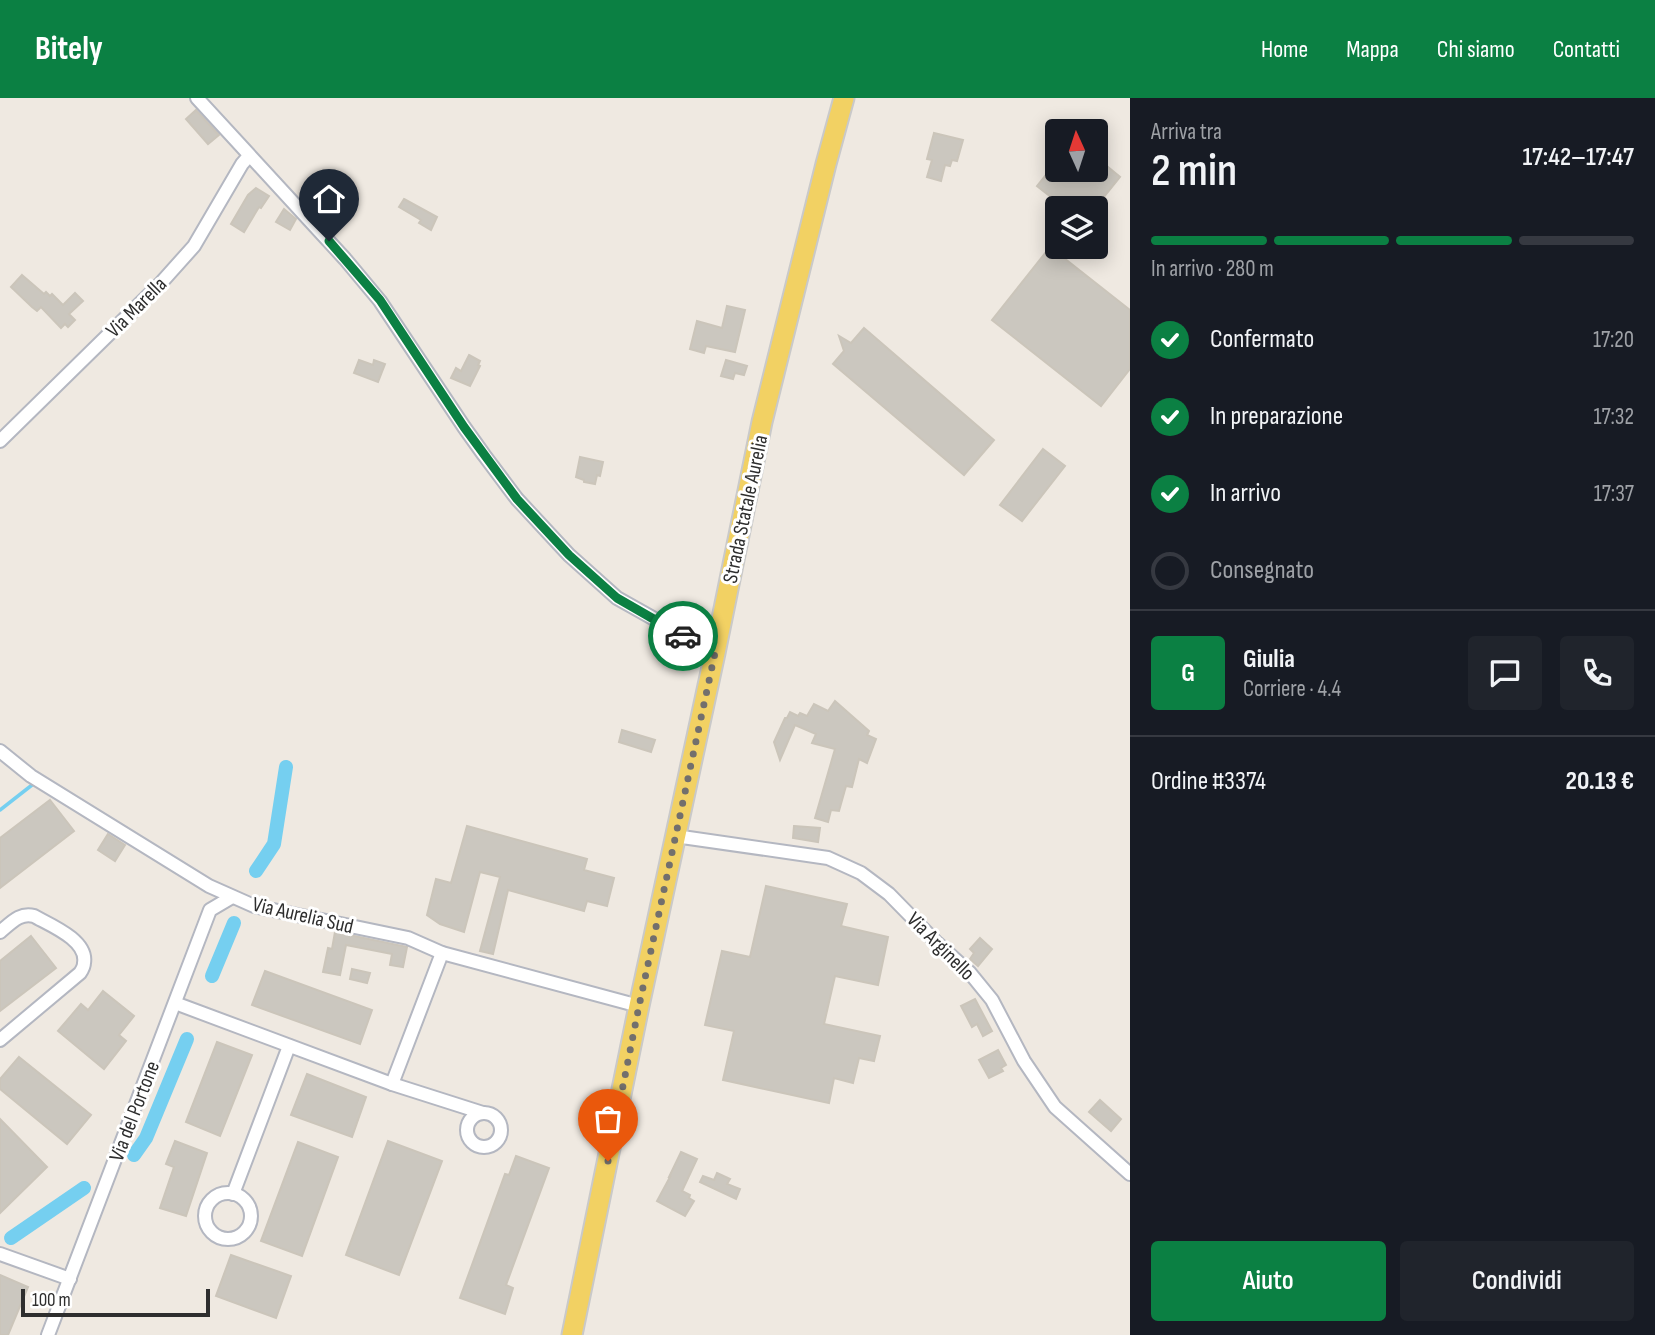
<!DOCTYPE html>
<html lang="it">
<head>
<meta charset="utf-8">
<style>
  body { margin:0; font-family:"Sofia Sans Condensed",sans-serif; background:#20242c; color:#f1f3f6; height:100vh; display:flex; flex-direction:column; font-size:26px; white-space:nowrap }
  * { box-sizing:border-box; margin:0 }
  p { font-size:23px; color:#9ea1a6 }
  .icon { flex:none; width:38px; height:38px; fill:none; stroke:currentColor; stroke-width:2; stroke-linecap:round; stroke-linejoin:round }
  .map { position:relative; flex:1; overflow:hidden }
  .drawer { display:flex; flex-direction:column; background:#171b24; width:525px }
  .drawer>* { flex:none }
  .needle { width:46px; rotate:357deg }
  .tools { position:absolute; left:1045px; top:21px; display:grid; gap:14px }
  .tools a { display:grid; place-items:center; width:63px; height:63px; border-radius:7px; background:#171b24; box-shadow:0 4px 18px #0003; font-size:35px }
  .scale { position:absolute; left:21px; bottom:18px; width:189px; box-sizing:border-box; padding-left:7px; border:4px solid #2e2e2e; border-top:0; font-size:19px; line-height:24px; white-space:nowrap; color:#2e2e2e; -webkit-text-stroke:5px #fff; paint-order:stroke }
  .pin { position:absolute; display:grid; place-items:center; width:60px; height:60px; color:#fff; margin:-72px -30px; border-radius:50% 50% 50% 0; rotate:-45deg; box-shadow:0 0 7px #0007 }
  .pin .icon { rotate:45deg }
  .courier { position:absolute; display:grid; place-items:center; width:70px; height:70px; margin:-35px; border:5px solid #0b8043; border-radius:50%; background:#fff; color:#222; box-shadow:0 2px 9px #0007 }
  .summary em { font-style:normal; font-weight:600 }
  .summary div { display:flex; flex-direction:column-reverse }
  .summary { display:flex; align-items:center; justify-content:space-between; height:119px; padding:0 21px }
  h1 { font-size:46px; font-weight:600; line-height:52px }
  .bar { display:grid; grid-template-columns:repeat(4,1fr); gap:10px 7px; align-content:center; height:84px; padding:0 21px }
  .bar i { height:9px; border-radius:5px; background:#363941 }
  .bar .current { background:#0b8043 }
  .bar p { grid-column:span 4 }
  .line { display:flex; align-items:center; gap:18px; padding:0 21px; border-top:2px solid #363941 }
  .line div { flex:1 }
  .round { display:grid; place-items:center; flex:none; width:74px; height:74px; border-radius:7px; background:#20242c }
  ol { padding:0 21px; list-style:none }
  li { display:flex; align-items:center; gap:21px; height:77px }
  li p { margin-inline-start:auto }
  li .icon { padding:7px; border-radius:50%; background:#0b8043; color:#fff; stroke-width:4 }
  li:last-child { color:#9ea1a6 }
  li i { width:38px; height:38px; border:4px solid #363941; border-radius:50% }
  .primary-button { display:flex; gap:14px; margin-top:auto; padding:14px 21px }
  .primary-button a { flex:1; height:80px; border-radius:7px; background:#0b8043; color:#fff; font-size:28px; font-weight:600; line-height:80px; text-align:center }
  .primary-button a+a { background:#20242c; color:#f1f3f6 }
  header { display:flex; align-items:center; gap:42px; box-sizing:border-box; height:98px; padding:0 35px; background:#0b8043; color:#fff }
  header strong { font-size:33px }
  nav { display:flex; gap:38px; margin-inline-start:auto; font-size:24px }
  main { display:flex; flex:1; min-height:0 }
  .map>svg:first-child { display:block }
</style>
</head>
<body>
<header>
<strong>Bitely</strong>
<nav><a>Home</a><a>Mappa</a><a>Chi siamo</a><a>Contatti</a></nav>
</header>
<main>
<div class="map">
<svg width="1130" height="1237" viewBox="0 0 1130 1237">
  <rect width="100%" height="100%" fill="#efe9e1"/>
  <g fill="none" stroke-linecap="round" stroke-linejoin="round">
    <polyline stroke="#75cff0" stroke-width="3.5" points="0,712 32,687"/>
    <g stroke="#75cff0" stroke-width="14">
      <polyline points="256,773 274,746 286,669"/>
      <polyline points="212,878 234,825"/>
      <polyline points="134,1057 146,1040 187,941"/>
      <polyline points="11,1140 84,1090"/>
    </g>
  </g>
  <g fill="#cbc7bf" stroke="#cbc5ba" stroke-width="2">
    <polygon points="196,12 219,37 208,46 186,21"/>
    <polygon points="934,35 963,42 957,63 952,62 950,68 945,67 941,83 927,79 932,62 927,61"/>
    <polygon points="1096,59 1120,79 1095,110 1065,110 1037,88 1057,63 1057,72 1096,72"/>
    <polygon points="256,90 269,98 261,110 259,109 244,134 231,126 248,97"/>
    <polygon points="404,101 437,119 431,132 419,125 421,122 399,109"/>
    <polygon points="284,111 296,121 290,132 276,124"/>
    <polygon points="1050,149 1130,212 1130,271 1101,308 992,222"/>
    <polygon points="22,177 44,196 46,194 50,198 52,196 63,207 75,195 83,203 69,216 75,222 68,229 65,226 61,230 41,209 37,213 32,209 11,189"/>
    <polygon points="727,208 745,212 735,254 706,248 704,255 690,251 697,223 722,230"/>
    <polygon points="864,230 994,342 964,377 833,266 844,253 839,238 851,245"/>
    <polygon points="469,257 480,263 478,267 480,268 470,288 451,280 456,270 461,273"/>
    <polygon points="359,262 373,267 374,262 385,266 378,284 354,275"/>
    <polygon points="726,262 747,268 744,277 735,275 733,281 721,278"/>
    <polygon points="1043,351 1065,368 1022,423 1000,407"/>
    <polygon points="580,359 603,364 600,378 597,377 595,386 584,384 584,382 576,379"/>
    <polygon points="835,603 869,633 867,637 876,641 867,665 859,661 852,689 846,688 839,713 831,712 828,724 815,720 835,651 812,645 816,636 795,627 780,662 774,644 785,620 787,620 790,614 798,618 800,615 807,618 814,606 828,613"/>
    <polygon points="622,632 655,642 651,654 619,644"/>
    <polygon points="50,702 74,733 0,790 0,740"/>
    <polygon points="467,728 587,761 584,772 614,780 607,808 587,803 584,813 508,792 493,856 480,853 500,779 480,774 464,834 440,826 427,817 436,781 451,785"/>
    <polygon points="794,728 820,730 818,744 793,740"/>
    <polygon points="108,736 125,747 115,763 98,752"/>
    <polygon points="766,788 847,806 841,828 888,839 878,887 835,878 824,926 880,938 874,963 859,960 853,985 834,980 829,1005 723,982 734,933 705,927 722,853 750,859"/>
    <polygon points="335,834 407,849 403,869 390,867 392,856 346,847 340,877 323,874 328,850 332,851"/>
    <polygon points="31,838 56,870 0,913 0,863"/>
    <polygon points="980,840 992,851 978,868 970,861 974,855 970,851"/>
    <polygon points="352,871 370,875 367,885 350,881"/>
    <polygon points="265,873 372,912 360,946 252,907"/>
    <polygon points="103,893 134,918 119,937 126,943 104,971 58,933 81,906 88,912"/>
    <polygon points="975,901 992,933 983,938 977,926 972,929 961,908"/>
    <polygon points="217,944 252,957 220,1038 186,1024"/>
    <polygon points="998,952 1006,967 1001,970 1003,973 989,980 979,962"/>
    <polygon points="19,959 91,1017 67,1046 0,991 0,981"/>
    <polygon points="307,976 366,999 352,1039 291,1017"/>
    <polygon points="1100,1002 1121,1021 1111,1033 1089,1014"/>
    <polygon points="0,1021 47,1069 0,1115"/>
    <polygon points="175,1043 207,1055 186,1118 160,1110 174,1069 166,1066"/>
    <polygon points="388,1043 442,1063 399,1177 346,1157"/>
    <polygon points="298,1044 338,1059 302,1158 261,1143"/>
    <polygon points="681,1054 697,1061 682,1093 690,1097 689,1100 694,1103 685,1118 657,1103 670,1079 669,1079"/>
    <polygon points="516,1058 549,1070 506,1187 513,1190 505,1216 460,1200 505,1076 509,1077"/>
    <polygon points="717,1075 730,1081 727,1086 740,1091 736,1101 700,1084 703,1078 714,1082"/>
    <polygon points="231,1157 291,1178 276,1220 216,1198"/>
    <polygon points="0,1177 28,1189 8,1237 0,1237"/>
  </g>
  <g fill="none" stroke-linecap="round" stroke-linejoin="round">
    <g stroke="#b4b7c1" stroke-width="16">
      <g id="street">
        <polyline points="197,0 345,161 380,203 464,329 484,357 517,401 569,457 617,500 715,555"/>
        <polyline points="0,343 160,186 194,148 242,66 249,58"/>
        <polyline points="0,653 31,678 209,788 254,808 408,840 442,855 639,908"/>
        <polyline points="675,738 828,760 861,775 889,796 937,845 970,875 992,902 1024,963 1055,1009 1130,1076"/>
        <path d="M0 834C11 825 20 814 34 818 50 827 88 842 84 865 84 869 82 872 80 875L0 942"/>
        <polyline points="175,905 392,986 483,1015"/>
        <polyline points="392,986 442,855"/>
        <circle cx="484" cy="1032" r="17"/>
        <circle cx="228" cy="1118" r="23"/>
        <polyline points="233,1096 289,948"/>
        <polyline points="0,1156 70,1181"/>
        <polyline points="48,1237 210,812 232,799"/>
      </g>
    </g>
    <g stroke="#c9c9c9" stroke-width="23">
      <polyline id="primary" points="572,1237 639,908 715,555 762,324 826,66 844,0"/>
    </g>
    <use href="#street" stroke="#fff" stroke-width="12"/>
    <use href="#primary" stroke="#f2d163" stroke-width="19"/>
  </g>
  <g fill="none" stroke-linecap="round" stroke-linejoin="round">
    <polyline stroke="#726f6d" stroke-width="7" stroke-dasharray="0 12.6" points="608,1063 639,908 715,555 683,538"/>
    <polyline stroke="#0b8043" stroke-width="9" points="329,143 380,202 464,329 517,401 569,457 617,500 683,538"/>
  </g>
  <g text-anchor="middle" stroke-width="6" stroke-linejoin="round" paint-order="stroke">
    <g font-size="21" fill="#2e2e2e" stroke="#fff">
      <text transform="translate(136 209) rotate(-45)" y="7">Via Marella</text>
      <text transform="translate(745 411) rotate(-78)" y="7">Strada Statale Aurelia</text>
      <text transform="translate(303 817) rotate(13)" y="7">Via Aurelia Sud</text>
      <text transform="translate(941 848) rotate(45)" y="7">Via Arginello</text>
      <text transform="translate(134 1013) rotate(-69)" y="7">Via del Portone</text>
    </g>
  </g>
</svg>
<div class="tools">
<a><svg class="needle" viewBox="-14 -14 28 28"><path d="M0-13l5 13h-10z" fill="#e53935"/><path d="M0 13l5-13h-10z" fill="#9ea1a6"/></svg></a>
<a><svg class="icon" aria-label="layers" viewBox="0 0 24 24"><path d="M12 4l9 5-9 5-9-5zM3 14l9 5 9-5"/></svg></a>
</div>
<div class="scale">100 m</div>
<div class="pin" style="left:608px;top:1063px;background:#ea580c"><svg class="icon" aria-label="bag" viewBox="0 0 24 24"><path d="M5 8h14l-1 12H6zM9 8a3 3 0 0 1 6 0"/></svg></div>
<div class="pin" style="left:329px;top:143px;background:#1f2937"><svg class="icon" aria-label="home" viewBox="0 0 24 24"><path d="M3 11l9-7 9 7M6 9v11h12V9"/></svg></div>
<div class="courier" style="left:683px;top:538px"><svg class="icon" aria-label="car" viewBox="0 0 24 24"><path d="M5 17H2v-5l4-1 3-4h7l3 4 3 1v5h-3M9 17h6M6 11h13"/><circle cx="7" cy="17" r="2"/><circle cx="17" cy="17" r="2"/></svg></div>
</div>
<section class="drawer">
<div class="summary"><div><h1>2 min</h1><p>Arriva tra</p></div><em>17:42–17:47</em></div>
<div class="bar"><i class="current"></i><i class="current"></i><i class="current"></i><i></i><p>In arrivo · 280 m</p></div>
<ol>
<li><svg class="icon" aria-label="check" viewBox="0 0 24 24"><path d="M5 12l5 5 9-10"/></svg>Confermato<p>17:20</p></li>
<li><svg class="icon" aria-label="check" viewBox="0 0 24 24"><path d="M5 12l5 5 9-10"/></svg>In preparazione<p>17:32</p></li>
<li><svg class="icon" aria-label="check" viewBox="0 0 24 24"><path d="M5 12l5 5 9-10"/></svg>In arrivo<p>17:37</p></li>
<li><i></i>Consegnato</li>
</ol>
<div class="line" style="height:126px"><b class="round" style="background:#0b8043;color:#fff">G</b><div><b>Giulia</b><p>Corriere · 4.4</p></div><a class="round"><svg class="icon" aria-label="chat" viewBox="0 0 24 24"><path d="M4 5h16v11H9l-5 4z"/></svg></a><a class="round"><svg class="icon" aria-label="phone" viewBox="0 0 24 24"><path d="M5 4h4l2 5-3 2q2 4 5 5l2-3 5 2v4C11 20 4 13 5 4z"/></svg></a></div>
<div class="line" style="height:91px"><div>Ordine #3374</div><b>20.13 €</b></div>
<div class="primary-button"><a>Aiuto</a><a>Condividi</a></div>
</section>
</main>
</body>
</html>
